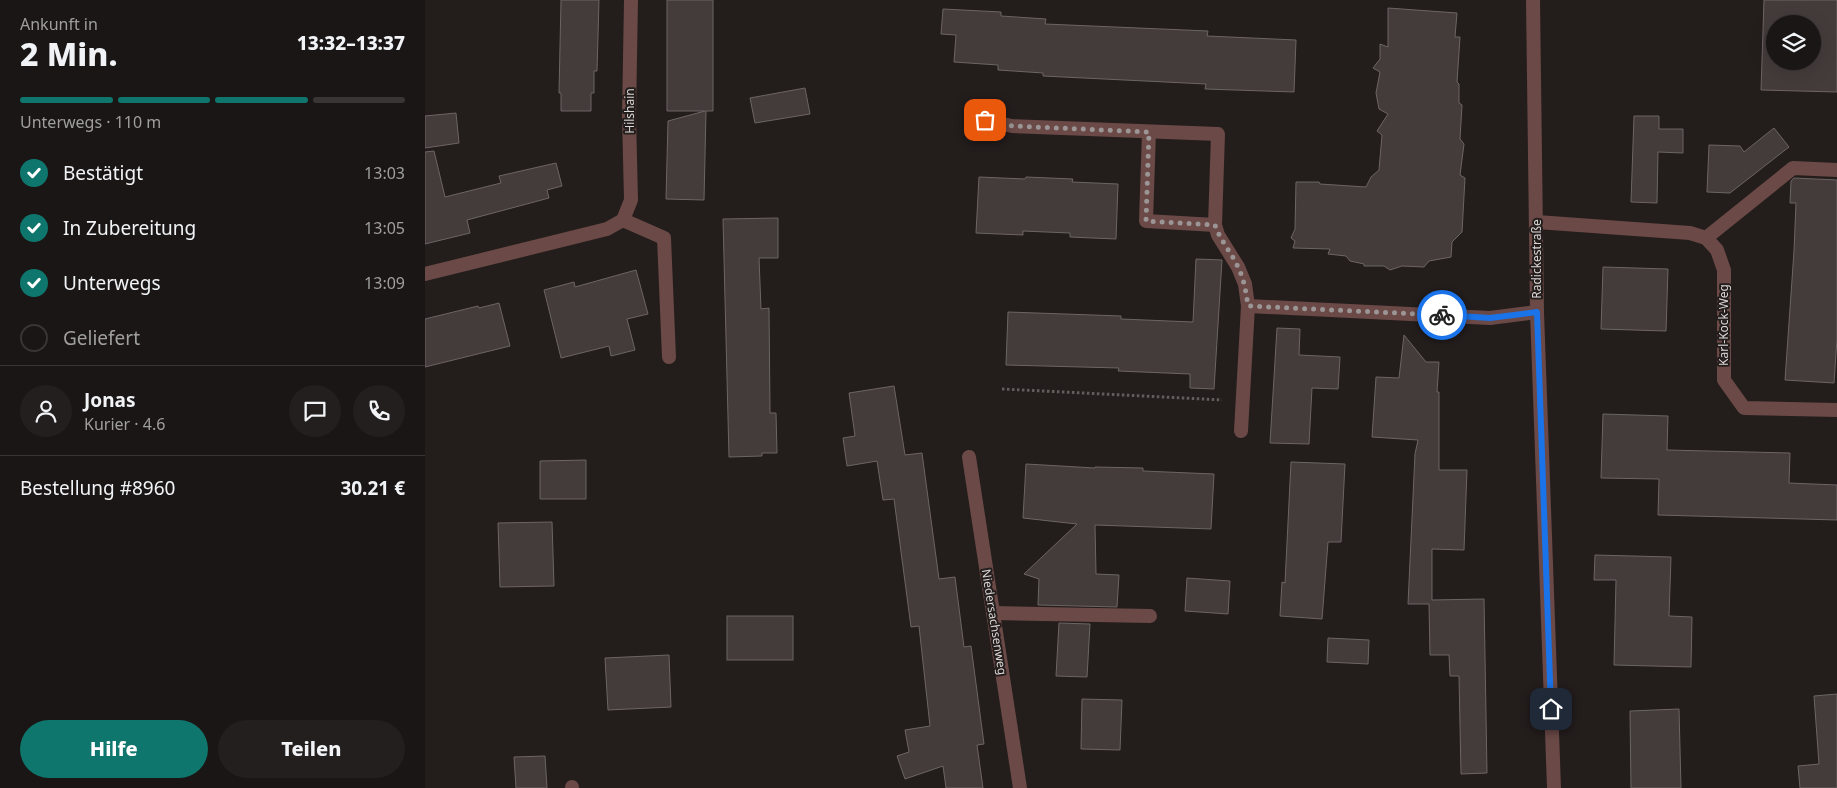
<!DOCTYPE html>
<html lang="de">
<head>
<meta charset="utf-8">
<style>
  body { margin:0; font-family:"Noto Sans",sans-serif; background:#231f1e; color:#f1f3f6; height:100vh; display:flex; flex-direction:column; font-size:19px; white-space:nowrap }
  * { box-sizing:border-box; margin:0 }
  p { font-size:16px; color:#9f9fa0 }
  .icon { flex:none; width:28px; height:28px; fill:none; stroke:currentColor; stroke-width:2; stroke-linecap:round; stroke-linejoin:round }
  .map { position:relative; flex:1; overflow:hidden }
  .sheet { display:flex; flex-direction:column; background:#1a1615; width:425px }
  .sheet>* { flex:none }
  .tools { position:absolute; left:1341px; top:15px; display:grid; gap:10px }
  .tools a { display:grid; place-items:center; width:55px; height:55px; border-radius:50%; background:#1a1615; box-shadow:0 5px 20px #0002,0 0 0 1px #383534; font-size:25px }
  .pin { position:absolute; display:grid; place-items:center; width:42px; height:42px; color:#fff; margin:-21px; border-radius:10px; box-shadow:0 2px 8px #0006 }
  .courier { position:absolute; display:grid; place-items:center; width:50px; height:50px; margin:-25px; border:4px solid #1a73e8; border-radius:50%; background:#fff; color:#222; box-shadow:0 1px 6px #0007 }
  .summary em { font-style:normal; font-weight:800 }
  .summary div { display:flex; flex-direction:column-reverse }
  .summary { display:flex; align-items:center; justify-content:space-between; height:85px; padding:0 20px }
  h1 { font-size:32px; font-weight:800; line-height:38px }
  .bar { display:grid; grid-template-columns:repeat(4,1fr); gap:8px 5px; align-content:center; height:60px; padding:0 20px }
  .bar i { height:6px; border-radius:4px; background:#383534 }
  .bar .selected { background:#0f766e }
  .bar p { grid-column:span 4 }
  .line { display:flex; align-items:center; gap:12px; padding:0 20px; border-top:1px solid #383534 }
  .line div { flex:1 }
  .round { display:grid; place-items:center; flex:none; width:52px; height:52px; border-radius:26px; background:#231f1e }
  ol { padding:0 20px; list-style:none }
  li { display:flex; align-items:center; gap:15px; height:55px }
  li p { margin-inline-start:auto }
  li .icon { padding:5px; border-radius:50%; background:#0f766e; color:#fff; stroke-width:4 }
  li:last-child { color:#9f9fa0 }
  li i { width:28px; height:28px; border:2px solid #383534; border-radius:50% }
  .action { display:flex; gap:10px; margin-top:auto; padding:10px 20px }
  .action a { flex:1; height:58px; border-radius:30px; background:#0f766e; color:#fff; font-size:20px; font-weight:800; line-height:58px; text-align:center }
  .action a+a { background:#231f1e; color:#f1f3f6 }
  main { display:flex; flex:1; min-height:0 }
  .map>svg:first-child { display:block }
</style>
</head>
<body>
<main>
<section class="sheet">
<div class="summary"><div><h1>2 Min.</h1><p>Ankunft in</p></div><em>13:32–13:37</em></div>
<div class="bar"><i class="selected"></i><i class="selected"></i><i class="selected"></i><i></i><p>Unterwegs · 110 m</p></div>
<ol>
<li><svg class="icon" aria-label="check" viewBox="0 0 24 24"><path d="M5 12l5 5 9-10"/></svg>Bestätigt<p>13:03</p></li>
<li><svg class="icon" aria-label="check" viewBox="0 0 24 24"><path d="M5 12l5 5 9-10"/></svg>In Zubereitung<p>13:05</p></li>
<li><svg class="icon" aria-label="check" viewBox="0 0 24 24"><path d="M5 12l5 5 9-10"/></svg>Unterwegs<p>13:09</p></li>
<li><i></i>Geliefert</li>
</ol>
<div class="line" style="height:90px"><a class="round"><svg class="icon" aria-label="person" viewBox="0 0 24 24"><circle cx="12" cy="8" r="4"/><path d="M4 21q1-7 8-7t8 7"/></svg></a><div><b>Jonas</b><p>Kurier · 4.6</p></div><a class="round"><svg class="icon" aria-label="chat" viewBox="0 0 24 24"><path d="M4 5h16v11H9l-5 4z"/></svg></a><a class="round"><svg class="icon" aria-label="phone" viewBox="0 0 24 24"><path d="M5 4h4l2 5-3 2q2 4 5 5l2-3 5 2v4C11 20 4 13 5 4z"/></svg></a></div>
<div class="line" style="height:65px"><div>Bestellung #8960</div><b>30.21 €</b></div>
<div class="action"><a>Hilfe</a><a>Teilen</a></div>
</section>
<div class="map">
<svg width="1412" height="788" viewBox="0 0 1412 788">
  <rect width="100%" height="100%" fill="#231d1c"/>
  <g fill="#443c3b" stroke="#6d6564" fill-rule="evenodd">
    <polygon points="136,0 174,0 172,71 169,71 169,93 166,93 166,111 136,111 136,93 134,93"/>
    <polygon points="242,0 288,0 288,111 281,111 279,200 241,199 243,121 280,111 242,111"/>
    <path d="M1339 0H1412V92L1336 90ZM1350 24H1388V61H1350Z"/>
    <polygon points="963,8 1032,13 1030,37 1035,37 1032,82 1034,84 1034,103 1037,105 1035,139 1039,144 1035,175 1040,178 1037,232 1027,242 1026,257 1004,261 999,267 977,266 965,270 959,266 939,266 939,264 925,261 921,256 903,254 905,249 868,248 870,241 866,238 870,229 871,182 894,182 895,184 941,187 946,177 954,170 957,135 952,131 963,114 954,109 951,93 955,72 948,68 955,59 955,44 963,47"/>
    <polygon points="518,9 576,12 576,16 621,19 620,24 783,31 782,36 871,40 869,92 780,89 781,84 618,76 618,73 573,70 573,65 529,62 531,35 516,34"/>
    <polygon points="380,88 385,114 330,123 325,98"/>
    <polygon points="31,113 34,143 0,148 0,116"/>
    <polygon points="1209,116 1234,116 1234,129 1258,129 1258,153 1233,152 1232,203 1206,202"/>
    <polygon points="1349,128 1364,147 1305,193 1282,192 1284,145 1315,146 1319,152"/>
    <polygon points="9,151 20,197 76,183 74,176 131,163 137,186 122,190 124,198 42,220 45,233 0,244 0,152"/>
    <polygon points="554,177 600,179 601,177 648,179 647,182 693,184 691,239 645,237 645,233 621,232 598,231 598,235 551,233"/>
    <polygon points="1369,178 1412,180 1412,339 1409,383 1360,380 1369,251 1371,203 1365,203 1366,181"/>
    <polygon points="353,218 353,258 334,258 336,309 344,308 345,413 351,413 352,453 337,453 337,456 304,457 298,219"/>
    <polygon points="771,259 797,260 789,389 765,388 765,374 693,371 694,368 581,365 583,312 696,316 696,319 768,322"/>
    <polygon points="1178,267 1243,269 1241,331 1176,329"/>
    <polygon points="211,270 223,314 202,319 210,350 186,356 184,346 136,358 119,290 149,282 150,287"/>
    <polygon points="74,303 85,346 0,367 0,319 53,306 54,308"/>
    <polygon points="852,328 875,329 874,355 915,357 913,389 887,388 884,444 845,443"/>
    <polygon points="979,335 1001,362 1014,362 1012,392 1014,392 1014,470 1042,470 1039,550 1007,549 1007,600 1059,599 1062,773 1036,774 1034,676 1025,676 1024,655 1005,655 1004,604 983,604 990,454 993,440 947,437 951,377 974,378"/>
    <polygon points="469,386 480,455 497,453 514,579 530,577 539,647 546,646 559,744 552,745 558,788 521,788 518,766 480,779 472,756 484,752 480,730 505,726 494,626 486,627 469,499 458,500 452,461 422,466 418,438 430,436 424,393"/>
    <polygon points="1178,414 1243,416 1242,450 1365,453 1364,483 1412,485 1412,520 1233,515 1234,479 1176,478"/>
    <polygon points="161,460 161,499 115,499 115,461"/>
    <polygon points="866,462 920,464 916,542 903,542 897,619 855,616 857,582 860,583"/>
    <polygon points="601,464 670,468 670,467 718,468 718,471 789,474 786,529 670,525 671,574 694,575 692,607 613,605 614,579 599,574 652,524 598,518"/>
    <polygon points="127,522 129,586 75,587 73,523"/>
    <polygon points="1170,555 1246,557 1244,616 1267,617 1266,667 1189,665 1191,580 1169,580"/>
    <polygon points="762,578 805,581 803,614 760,611"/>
    <rect x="302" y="616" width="66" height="44"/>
    <polygon points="634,623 665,624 662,677 631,676"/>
    <polygon points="903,638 944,640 943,664 902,662"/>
    <polygon points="244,655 246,707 183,710 180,658"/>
    <polygon points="1412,694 1412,788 1375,788 1373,766 1394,764 1389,696"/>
    <polygon points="657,699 697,700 695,750 656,749"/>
    <polygon points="1254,709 1256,788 1206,788 1205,711"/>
    <polygon points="120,756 122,788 91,788 89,757"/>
  </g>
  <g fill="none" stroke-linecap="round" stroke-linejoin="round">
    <polyline stroke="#635e5d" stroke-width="3" stroke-dasharray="2.5 2.5" stroke-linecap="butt" points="577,389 797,400"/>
    <g stroke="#6a4946" stroke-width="14">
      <polyline points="568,613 725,616"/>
      <polyline points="147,787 147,788"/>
    </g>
    <g stroke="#6a4946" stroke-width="14">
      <polyline points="1108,0 1112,312 1129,788"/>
      <polyline points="546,117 587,126 793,134 790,225 793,235 813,267 820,284 823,306 816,431"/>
      <polyline points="724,132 721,221 790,225"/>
      <polyline points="1412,170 1368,168 1281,238 1292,250 1299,270 1299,380 1319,408 1412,410"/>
      <polyline points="198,220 239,238 244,357"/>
      <polyline points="1112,222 1265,233 1281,238"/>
      <polyline points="0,274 182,229 198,220 206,200 204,116 206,0"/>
      <polyline points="823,306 1065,318 1112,312"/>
      <polyline points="544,457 595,788"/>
    </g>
  </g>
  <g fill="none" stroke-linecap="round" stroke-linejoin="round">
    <path stroke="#9b9595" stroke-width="5" stroke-dasharray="0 9" d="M560 120 587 126 724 132 721 221 790 225C795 240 806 252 813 267 819 279 821 292 823 306L1017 315"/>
    <polyline stroke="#1a73e8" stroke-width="6" points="1017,315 1065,318 1112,312 1126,709"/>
  </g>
  <g text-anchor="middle" stroke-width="4" stroke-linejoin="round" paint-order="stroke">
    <g font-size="12" fill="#dbd6d6" stroke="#231d1c">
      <text transform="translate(205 111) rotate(-90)" y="4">Hilshain</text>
      <text transform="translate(1112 259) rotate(-90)" y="4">Radickestraße</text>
      <text transform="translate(1299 325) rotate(-90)" y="4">Karl-Kock-Weg</text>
      <text transform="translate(569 622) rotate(81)" y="4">Niedersachsenweg</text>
    </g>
  </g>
</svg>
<div class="tools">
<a><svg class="icon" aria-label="layers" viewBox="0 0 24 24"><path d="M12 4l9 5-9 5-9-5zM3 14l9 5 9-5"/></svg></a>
</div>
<div class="pin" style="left:560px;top:120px;background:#ea580c"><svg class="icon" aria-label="bag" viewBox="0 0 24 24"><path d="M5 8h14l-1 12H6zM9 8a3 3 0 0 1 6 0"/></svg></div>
<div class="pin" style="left:1126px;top:709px;background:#1f2937"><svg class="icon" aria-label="home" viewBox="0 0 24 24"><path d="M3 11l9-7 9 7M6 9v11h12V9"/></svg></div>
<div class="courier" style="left:1017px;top:315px"><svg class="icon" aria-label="bike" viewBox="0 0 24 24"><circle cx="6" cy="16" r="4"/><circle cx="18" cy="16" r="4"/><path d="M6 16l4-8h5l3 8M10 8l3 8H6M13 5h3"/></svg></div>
</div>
</main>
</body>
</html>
